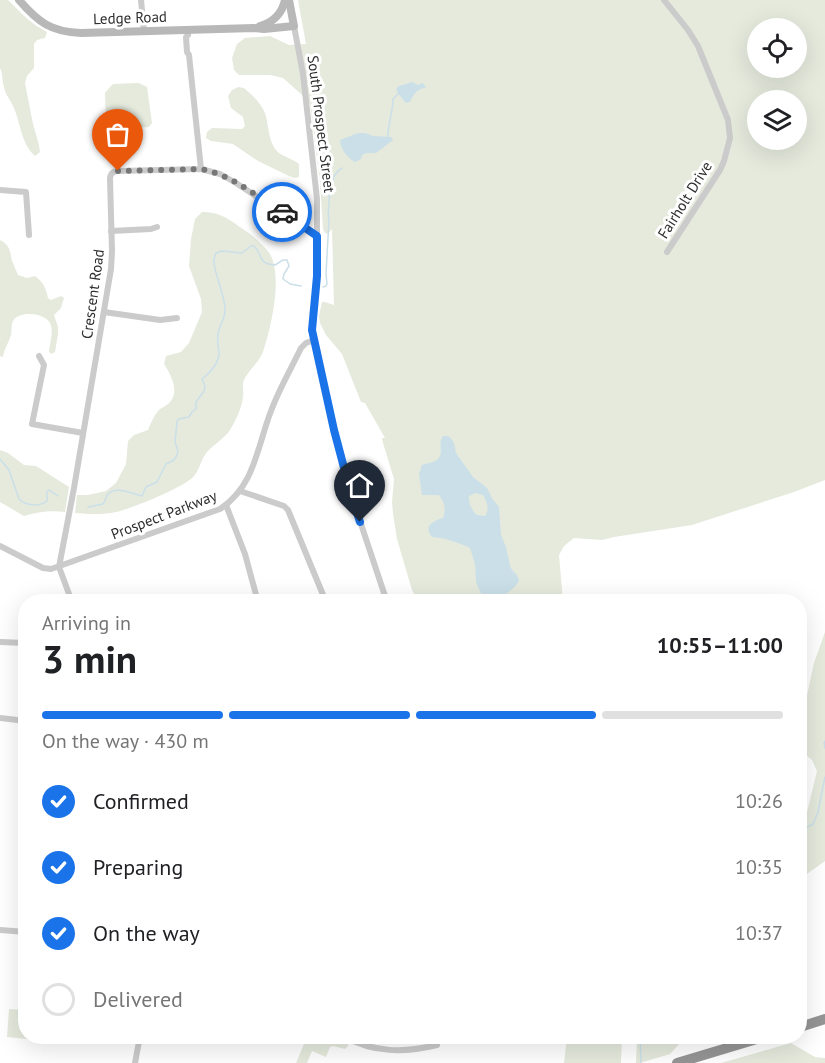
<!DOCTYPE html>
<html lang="en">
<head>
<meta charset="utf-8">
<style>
  body { margin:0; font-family:"PT Sans",sans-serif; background:#f6f6f6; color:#202124; height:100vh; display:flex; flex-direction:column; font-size:22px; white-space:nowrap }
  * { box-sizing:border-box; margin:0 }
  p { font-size:20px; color:#757577 }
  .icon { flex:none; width:33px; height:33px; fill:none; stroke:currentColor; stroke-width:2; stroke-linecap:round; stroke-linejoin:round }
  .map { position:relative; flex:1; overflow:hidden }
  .drawer { position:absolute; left:18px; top:594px; width:789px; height:450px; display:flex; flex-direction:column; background:#fff; border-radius:24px; box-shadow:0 6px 24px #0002 }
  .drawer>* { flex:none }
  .buttons { position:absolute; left:747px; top:18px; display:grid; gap:12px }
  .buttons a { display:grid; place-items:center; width:60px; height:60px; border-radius:50%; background:#fff; box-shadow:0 6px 24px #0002; font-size:30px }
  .pin { position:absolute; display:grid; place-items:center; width:51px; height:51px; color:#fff; margin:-62px -26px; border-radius:50% 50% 50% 0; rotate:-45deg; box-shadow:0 0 6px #0007 }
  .pin .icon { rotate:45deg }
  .courier { position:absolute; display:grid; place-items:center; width:60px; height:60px; margin:-30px; border:4px solid #1a73e8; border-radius:50%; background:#fff; color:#222; box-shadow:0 2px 8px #0007 }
  .summary em { font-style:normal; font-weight:700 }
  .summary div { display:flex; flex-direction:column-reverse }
  .summary { display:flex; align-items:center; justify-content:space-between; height:102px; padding:0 24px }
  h1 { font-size:39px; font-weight:700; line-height:45px }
  .bar { display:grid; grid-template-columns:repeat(4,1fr); gap:9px 6px; align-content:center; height:72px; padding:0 24px }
  .bar i { height:8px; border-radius:4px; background:#e0e0e0 }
  .bar .selected { background:#1a73e8 }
  .bar p { grid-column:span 4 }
  ol { padding:0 24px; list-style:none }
  li { display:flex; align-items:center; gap:18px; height:66px }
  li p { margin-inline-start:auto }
  li .icon { padding:6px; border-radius:50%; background:#1a73e8; color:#fff; stroke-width:4 }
  li:last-child { color:#757577 }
  li i { width:33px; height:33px; border:3px solid #e0e0e0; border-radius:50% }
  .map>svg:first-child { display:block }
</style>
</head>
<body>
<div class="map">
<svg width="825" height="1063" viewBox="0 0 825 1063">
  <rect width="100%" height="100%" fill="#fff"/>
  <g fill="#e5eadd" fill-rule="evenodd">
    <path d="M0 0H8C21 13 31 24 47 32L45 38 37 40 34 44V68L27 76 25 83 33 124 39 145 40 152 35 156C21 143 21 125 14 108 11 101 5 94 4 87 2 80 3 74 0 68Z"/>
    <path d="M298 0H825V480L794 492 692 525 614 537 602 540 574 538 564 546 559 555 563 601H418L412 590 397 539 393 514 392 502 394 479 383 443 382 438H385L365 403 361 402 342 354 326 335 320 323 319 316 322 302H325L334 305 332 229 328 234 325 233 323 229 320 183 310 104 300 93 283 78 270 75H239L234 70 232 58 237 44 245 38 270 36 289 45 306 44ZM758 28H796V68H758ZM758 100H796V140H758Z"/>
    <polygon points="139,83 147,87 152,123 149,127 110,129 106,127 105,93 113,84"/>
    <path d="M238 87 244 88C252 95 261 103 265 113 269 125 268 144 279 153 285 157 293 159 299 164V177L295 178 289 176 258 161 233 144 211 141 206 138 207 132 212 128 242 129 245 126 243 117 231 108 228 96 232 90Z"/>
    <path d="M202 212C219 211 230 220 243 229 251 234 265 246 270 254 283 277 271 328 263 352 259 362 250 369 245 378 241 384 244 390 243 396 242 408 236 420 230 430 224 439 214 444 207 452 201 459 200 469 194 476 185 487 131 509 116 512 103 515 88 514 75 513L77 495H88L106 491 116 483 126 464 128 441 134 435 148 430C151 423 154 415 160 409 163 407 166 406 168 404 181 393 171 375 164 364L166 356 181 352 189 343 202 312 201 299 189 266 191 239 195 219Z"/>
    <path d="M0 240C10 245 10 251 12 261 14 266 16 270 18 275L27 278 35 276C43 282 46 288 48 298L51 300 61 296 64 298 61 308 54 315 58 327V334L55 352 51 354 49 351C50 342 54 331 50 323 45 313 19 310 13 321 11 325 12 331 11 335 9 343 4 348 3 357L0 356Z"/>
    <path d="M0 450 8 453 24 465 36 466 69 487 65 512C50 510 38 512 24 516L0 502Z"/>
    <polygon points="825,632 825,861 800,879 800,825 807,812 817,771 812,760 800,750 800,720 804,709 814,663"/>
    <polygon points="9,1009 25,1010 26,1036 57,1037 57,1042 7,1037"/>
    <polygon points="307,1037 336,1037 348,1044 348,1046 345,1049 333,1046 330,1047 326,1057 312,1051 307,1063 296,1063"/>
    <polygon points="567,1037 622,1037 621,1063 564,1063"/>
    <polygon points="637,1037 637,1036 702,1037 681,1042 670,1054 640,1063 636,1063"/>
    <polygon points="791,1043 815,1057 825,1058 825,1063 721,1063"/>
  </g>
  <g fill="#cadfe8" fill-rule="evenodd">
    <path d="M412 82 418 85 423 83 426 88C417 88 413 95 410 102L406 103C392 86 393 88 412 82Z"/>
    <path d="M358 133H365L373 136 391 137 393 140 376 153H366L362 155 361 159 355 162C348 158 340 149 340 140Z"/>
    <path d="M443 436H447L450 437 454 443 456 453 473 477 487 488 493 500 499 507 501 535 506 547 510 566 512 570 517 575 519 581C514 590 505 593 500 601H484L476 582 475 564 470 548C458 542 445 538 432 537 423 526 433 521 443 518 446 509 445 503 439 495H422L419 474 422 465C427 463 432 463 437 460 445 454 437 444 443 436ZM476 493 483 495C487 501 490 510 485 516L477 515C472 511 468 503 469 496Z"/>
  </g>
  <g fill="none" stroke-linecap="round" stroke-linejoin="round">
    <g stroke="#cadfe8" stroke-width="1.5">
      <path d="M388 136C388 123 393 112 393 99L399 93"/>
      <path d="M323 287 326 286 327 284 326 274 329 219C327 212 329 210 329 204 329 192 331 174 342 168"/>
      <path d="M0 459 9 470 19 499C26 506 40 507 47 501V492L49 490 58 496"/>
      <path d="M88 507 103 504C104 503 107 496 107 495 116 485 133 494 142 496L146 487 157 482 166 464 174 460 177 455 178 451 175 442 177 421 179 419 189 417 192 412 196 409V402L204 391 205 386 202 379C210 373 219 363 219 353 218 345 216 338 219 330 221 322 226 317 225 308 224 294 216 278 214 263V259L216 253 222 251 242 253 251 246H254C263 254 257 264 275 265L283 260H287L289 266 284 274 283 279 290 284 301 286"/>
      <polyline points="825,741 824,743 825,748"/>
      <polyline points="800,856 806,836 804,829 813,824 818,812 825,777"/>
      <polyline points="640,1036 641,1063"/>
    </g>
    <g stroke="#cbcbcb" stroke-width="6">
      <polyline points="141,0 144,31"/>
      <polyline points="664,0 688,30 698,46 728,120 730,138 724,161 720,170 667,252"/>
      <polyline points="294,26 303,74 317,199 317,276 312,330 334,430 351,494 387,602"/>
      <polyline points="188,35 186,37 187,52 189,55 201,169"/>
      <polyline points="0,190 26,192 29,235"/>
      <polyline points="111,231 151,229 157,227"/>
      <polyline points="104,312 160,320 177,318"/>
      <polyline points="39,356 44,365 32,424 83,433"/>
      <polyline points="240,491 284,506 288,510 326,602"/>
      <polyline points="226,505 245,554 258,602"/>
      <path d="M0 546 43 568 51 569 220 509C255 486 257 447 271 411 279 389 291 369 301 348L306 343 314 340"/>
      <path d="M72 602 59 567 74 488 111 269 112 251 110 179C110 174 113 171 118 171L201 169 220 174 236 183 317 236"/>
      <polyline points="0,642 26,643"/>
      <polyline points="0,718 26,721"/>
      <polyline points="0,930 26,932"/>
      <path d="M343 1036C374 1053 404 1053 437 1045"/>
      <polyline points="135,1063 140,1036"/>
    </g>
    <g stroke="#b8b8b8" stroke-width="8">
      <path d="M19 0C38 22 51 32 81 33L254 28 264 29 294 26 289 0"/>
      <path d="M260 26C274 22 282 14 285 0"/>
    </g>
    <g stroke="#959595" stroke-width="10">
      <polyline points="800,1027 825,1019"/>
      <polyline points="677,1063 767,1036"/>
    </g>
  </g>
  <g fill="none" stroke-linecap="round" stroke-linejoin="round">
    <path stroke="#777" stroke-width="6" stroke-dasharray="0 10.8" d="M118 171 201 169C232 175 256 196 282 212"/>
    <polyline stroke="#1a73e8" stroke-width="8" points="282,212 317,236 317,276 312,330 334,430 351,494 360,522"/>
  </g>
  <g text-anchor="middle" stroke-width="6" stroke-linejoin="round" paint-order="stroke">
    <g font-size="15" fill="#2e2e2e" stroke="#fff">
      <text transform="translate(130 18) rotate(-2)" y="5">Ledge Road</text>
      <text transform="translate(321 124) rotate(83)" y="5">South Prospect Street</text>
      <text transform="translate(685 200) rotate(-58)" y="5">Fairholt Drive</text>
      <text transform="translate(93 294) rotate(-82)" y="5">Crescent Road</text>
      <text transform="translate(164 515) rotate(-21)" y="5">Prospect Parkway</text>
    </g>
  </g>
</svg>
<div class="buttons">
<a><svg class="icon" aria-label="locate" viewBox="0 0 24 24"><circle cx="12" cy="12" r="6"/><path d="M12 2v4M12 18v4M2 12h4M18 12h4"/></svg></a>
<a><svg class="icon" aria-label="layers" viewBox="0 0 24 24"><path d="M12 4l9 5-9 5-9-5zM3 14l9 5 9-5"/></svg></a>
</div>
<div class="pin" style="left:118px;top:171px;background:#ea580c"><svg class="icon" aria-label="bag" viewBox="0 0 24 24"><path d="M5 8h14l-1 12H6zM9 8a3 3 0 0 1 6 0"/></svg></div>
<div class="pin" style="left:360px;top:522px;background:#1f2937"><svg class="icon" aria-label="home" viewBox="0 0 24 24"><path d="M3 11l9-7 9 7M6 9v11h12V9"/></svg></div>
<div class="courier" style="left:282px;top:212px"><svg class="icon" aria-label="car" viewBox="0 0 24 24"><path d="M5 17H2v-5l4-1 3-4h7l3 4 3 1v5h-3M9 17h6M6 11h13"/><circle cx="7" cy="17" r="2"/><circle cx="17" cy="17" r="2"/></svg></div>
<section class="drawer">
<div class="summary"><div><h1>3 min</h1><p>Arriving in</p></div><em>10:55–11:00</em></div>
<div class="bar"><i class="selected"></i><i class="selected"></i><i class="selected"></i><i></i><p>On the way · 430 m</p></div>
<ol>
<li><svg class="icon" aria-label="check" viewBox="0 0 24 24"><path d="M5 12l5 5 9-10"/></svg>Confirmed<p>10:26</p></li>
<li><svg class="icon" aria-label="check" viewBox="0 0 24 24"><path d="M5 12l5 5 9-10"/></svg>Preparing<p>10:35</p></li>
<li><svg class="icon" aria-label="check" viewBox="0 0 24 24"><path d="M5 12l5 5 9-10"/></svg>On the way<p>10:37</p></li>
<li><i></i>Delivered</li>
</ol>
</section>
</div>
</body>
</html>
